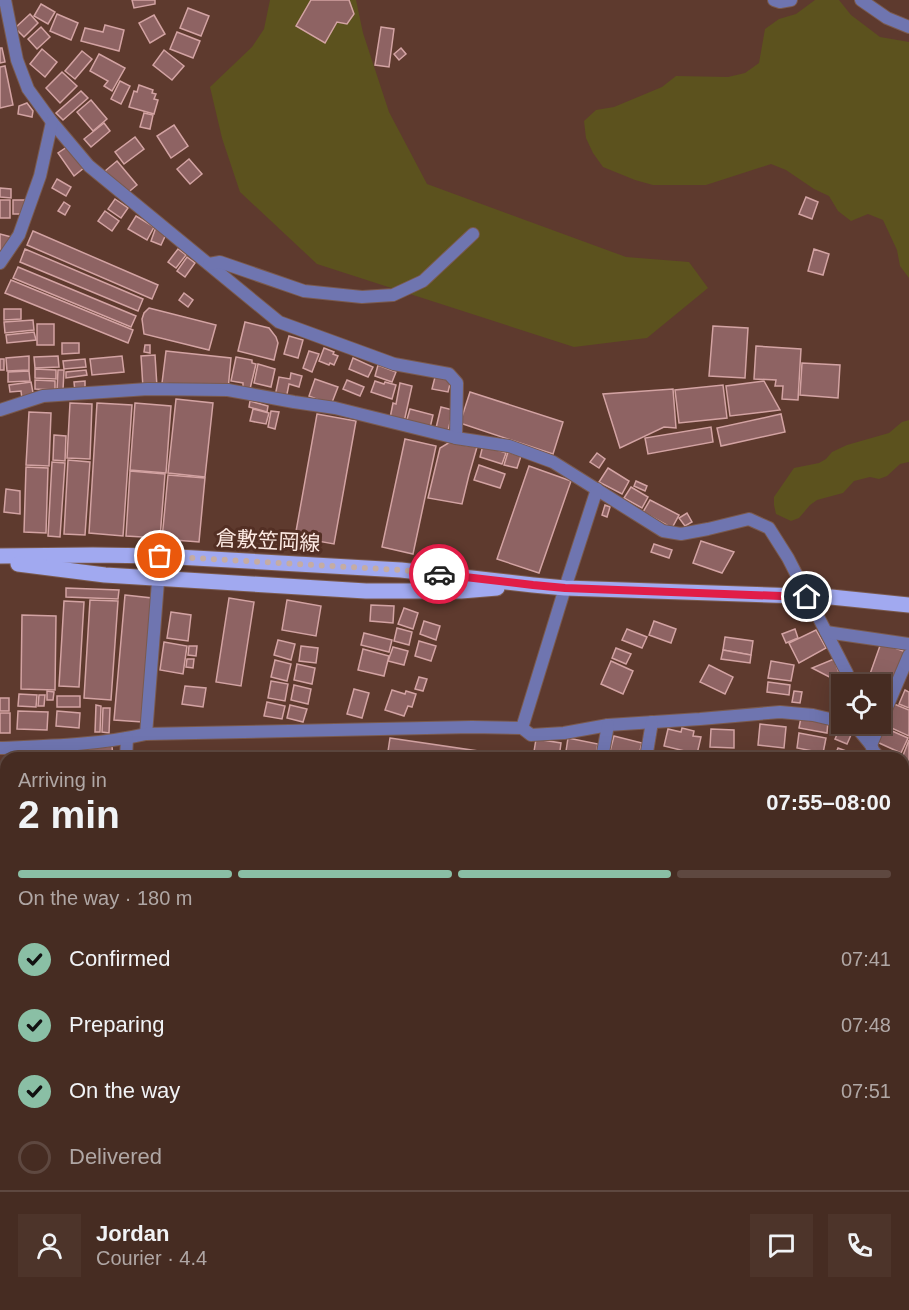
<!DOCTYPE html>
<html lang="en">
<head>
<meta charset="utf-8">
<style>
  body { margin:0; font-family:Arial,"Noto Sans JP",sans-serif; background:#4d342a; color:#f1f3f6; height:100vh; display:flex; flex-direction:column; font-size:22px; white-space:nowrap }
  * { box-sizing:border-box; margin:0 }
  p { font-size:20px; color:#b0a7a5 }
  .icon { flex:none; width:33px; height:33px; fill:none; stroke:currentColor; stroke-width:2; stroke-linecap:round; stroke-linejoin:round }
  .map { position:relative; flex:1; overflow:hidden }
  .details { position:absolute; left:0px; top:752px; width:909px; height:560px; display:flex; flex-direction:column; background:#462c22; border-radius:18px 18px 0 0; box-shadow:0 6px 24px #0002,0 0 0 2px #5e4840 }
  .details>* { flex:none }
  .fabs { position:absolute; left:831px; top:674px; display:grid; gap:12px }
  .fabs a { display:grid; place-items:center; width:60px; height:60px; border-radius:0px; background:#462c22; box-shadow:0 6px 24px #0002,0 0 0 2px #5e4840; font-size:30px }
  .pin { position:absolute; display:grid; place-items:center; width:51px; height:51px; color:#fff; margin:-26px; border:3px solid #fff; border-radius:50%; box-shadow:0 2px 6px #0007 }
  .courier { position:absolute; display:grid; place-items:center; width:60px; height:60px; margin:-30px; border:4px solid #e11d48; border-radius:50%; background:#fff; color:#222; box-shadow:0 2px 8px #0007 }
  .head em { font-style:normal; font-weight:700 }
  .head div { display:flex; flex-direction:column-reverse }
  .head { display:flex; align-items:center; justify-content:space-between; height:102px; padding:0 18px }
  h1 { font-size:39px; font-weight:700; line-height:45px }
  .bar { display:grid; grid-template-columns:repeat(4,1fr); gap:9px 6px; align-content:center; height:72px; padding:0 18px }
  .bar i { height:8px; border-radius:4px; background:#5e4840 }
  .bar .active { background:#8abfa5 }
  .bar p { grid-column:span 4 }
  .line { display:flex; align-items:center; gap:15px; padding:0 18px; border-top:2px solid #5e4840 }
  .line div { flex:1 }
  .round { display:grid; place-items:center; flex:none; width:63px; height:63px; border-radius:0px; background:#4d342a }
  ol { padding:0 18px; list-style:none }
  li { display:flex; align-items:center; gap:18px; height:66px }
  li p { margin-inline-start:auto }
  li .icon { padding:6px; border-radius:50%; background:#8abfa5; color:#111; stroke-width:4 }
  li:last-child { color:#b0a7a5 }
  li i { width:33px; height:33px; border:3px solid #5e4840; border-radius:50% }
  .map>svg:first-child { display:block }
</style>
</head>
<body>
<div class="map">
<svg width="909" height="1310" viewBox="0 0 909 1310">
  <rect width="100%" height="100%" fill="#5e3a2e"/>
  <g fill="#5c521e">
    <polygon points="270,0 356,0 363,33 389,112 427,184 626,257 689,262 708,288 647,338 574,347 317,264 240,192 222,138 210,87 252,47 264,29"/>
    <polygon points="815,0 839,0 851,15 880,37 909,42 909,278 900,266 897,250 883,220 868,214 851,221 838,211 829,196 814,189 786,170 771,164 706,185 653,185 635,180 603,167 593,153 586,138 584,121 596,110 614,107 662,87 676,76 728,77 745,73 759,63 765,29 779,19 796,14"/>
    <polygon points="909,420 909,462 900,464 887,476 879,479 870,477 854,481 843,493 817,500 810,505 799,518 791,521 776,514 774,505 774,497 794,468 819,463 826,459 832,452 847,445 889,433 902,422"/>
  </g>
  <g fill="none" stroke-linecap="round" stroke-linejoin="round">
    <polyline stroke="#143b27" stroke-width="4" points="903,1125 909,1118"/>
  </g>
  <g fill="#8e6363" stroke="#d3a3a3" stroke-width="1.5">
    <polygon points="132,0 155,0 155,4 134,8"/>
    <polygon points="311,0 349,0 354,14 347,24 337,22 325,43 296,26"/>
    <polygon points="41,4 55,12 48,24 34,16"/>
    <polygon points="188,8 209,16 201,36 180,28"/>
    <polygon points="30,14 38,23 24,37 15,28"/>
    <polygon points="57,14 78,23 71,40 50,31"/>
    <polygon points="154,15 165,34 150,43 139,23"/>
    <polygon points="105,25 124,30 119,51 81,41 85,28 103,32"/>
    <polygon points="41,27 50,37 37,49 28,39"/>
    <polygon points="381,27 394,29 389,67 375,65"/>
    <polygon points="177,32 200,41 193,58 170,49"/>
    <polygon points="0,48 2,48 5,62 0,63"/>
    <polygon points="401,48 406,54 399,60 394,54"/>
    <polygon points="42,49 57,62 45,77 30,64"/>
    <polygon points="164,50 184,66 172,80 153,65"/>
    <polygon points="82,51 92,59 75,79 65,71"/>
    <polygon points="99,54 125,68 112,91 104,86 108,81 90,71"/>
    <polygon points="5,66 13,105 0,108 0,67"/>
    <polygon points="62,72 77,86 60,103 46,88"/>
    <polygon points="120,81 130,86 121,104 111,99"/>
    <polygon points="139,85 153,90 152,93 156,94 154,99 158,100 154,114 129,107 134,91 137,92"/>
    <polygon points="81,91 88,98 63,120 56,113"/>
    <polygon points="91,100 107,119 93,131 77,112"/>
    <polygon points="27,103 33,111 32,117 18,114 19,106"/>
    <polygon points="144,113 153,115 150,129 140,127"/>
    <polygon points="104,123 110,131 91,147 84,139"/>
    <polygon points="174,125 188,146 171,158 157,136"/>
    <polygon points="135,137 144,149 124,164 115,152"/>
    <polygon points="70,145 85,167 74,176 58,153"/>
    <polygon points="189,159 202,174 190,184 177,169"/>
    <polygon points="117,161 137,185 125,195 105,171"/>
    <polygon points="57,179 71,187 66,196 52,188"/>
    <polygon points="0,188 11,189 11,198 0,197"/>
    <polygon points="806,197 818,202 812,219 799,214"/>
    <polygon points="115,199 128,208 121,218 108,209"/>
    <rect x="0" y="200" width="10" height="18"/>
    <polygon points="13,200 25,200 24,214 13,214"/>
    <polygon points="64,202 70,206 65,215 58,211"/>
    <polygon points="105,211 119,221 112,231 98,221"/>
    <polygon points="136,216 154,227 147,240 128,229"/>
    <polygon points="156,227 167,232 161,245 151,241"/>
    <polygon points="33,231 158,285 152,299 27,245"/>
    <polygon points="0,234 15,238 0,257"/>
    <polygon points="25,249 143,299 138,311 20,262"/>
    <polygon points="178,249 186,255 176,268 168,262"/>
    <polygon points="814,249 829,254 823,275 808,271"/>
    <polygon points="187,257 195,263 185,277 177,271"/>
    <polygon points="18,267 136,316 131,327 13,278"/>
    <polygon points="11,280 133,330 128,343 5,293"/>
    <polygon points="184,293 193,300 188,307 179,300"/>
    <polygon points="149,308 216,325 209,350 144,334 142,319 144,313"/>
    <polygon points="4,309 21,309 21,319 4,320"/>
    <polygon points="33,320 34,330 5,333 4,322"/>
    <polygon points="245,322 269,328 276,337 278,343 274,360 238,351"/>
    <rect x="37" y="324" width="17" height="21"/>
    <polygon points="713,326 748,328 745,378 709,376"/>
    <polygon points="34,332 36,340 7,343 6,335"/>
    <polygon points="289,336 303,340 298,358 284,354"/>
    <polygon points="62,343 79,343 79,353 62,354"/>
    <polygon points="145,345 150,345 150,353 144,352"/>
    <polygon points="756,346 801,349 798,400 782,399 783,386 775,386 776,380 754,379"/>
    <polygon points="324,348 334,352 333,354 338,356 334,365 330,363 329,365 319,361"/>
    <polygon points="166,351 231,358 228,390 162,383"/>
    <polygon points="309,351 319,354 312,372 303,368"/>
    <polygon points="155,355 157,387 143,388 141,356"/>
    <polygon points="29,356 29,370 7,371 6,358"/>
    <polygon points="58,356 59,367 35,368 34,357"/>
    <polygon points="122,356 124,372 92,375 90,359"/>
    <polygon points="236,357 252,360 252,363 256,364 250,389 243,387 243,383 231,381"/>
    <polygon points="353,358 373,367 368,377 349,369"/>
    <rect x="0" y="359" width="4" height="11"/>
    <polygon points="85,359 86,367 64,369 63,361"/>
    <polygon points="802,363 840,365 838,398 800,395"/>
    <polygon points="258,364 275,369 271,387 254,383"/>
    <polygon points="378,365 396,372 392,382 375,376"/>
    <polygon points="35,369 56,370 56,379 35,378"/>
    <polygon points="58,370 64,370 63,390 57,390"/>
    <polygon points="86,370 87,375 66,378 66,372"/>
    <polygon points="29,371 30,381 8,382 8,372"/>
    <polygon points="291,373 302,376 299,387 289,384 286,399 275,396 279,377 290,379"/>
    <polygon points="435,377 451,380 448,392 432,389"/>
    <polygon points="315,379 338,387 331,405 309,396"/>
    <polygon points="35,380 55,381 55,390 35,389"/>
    <polygon points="347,380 364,387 360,396 343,389"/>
    <polygon points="85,381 85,391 75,392 74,382"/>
    <polygon points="375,381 384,384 385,382 396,385 392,399 371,392"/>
    <polygon points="764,381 780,410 730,416 726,386"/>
    <polygon points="31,382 34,398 22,399 21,391 10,392 9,385"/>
    <polygon points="400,383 412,386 404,422 390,418 393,403 396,404"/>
    <polygon points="723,385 727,418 679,423 675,390"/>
    <polygon points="673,389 676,428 664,427 620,448 603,394"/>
    <polygon points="470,392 563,422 553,454 460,423"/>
    <polygon points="176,399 213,403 205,477 168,473"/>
    <polygon points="250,401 268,406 267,412 249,407"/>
    <polygon points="70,403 92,404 90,459 67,458"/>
    <polygon points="97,403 132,405 123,536 89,533"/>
    <polygon points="135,403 171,406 166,473 130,470"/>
    <polygon points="441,407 453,410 448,431 436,428"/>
    <polygon points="253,409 269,413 266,424 250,421"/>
    <polygon points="410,409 433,415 430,428 406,423"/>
    <polygon points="271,411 279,412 275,429 268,427"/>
    <polygon points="29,412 51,413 49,466 26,465"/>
    <polygon points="317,414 356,421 334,544 295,537"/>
    <polygon points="781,414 785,432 721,446 717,428"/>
    <polygon points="711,427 713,442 648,454 645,438"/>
    <polygon points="54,435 66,436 65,461 53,460"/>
    <polygon points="405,439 436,446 413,554 382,547"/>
    <polygon points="450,442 463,445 477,447 469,475 462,504 428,498 440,448"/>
    <polygon points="483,445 506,453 502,464 480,457"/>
    <polygon points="508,452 521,456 517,468 504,465"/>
    <polygon points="597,453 605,459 599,468 590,462"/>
    <polygon points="68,460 90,462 85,535 64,534"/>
    <polygon points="52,462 65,463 60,537 48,536"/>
    <polygon points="479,465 505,474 500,488 474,480"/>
    <polygon points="529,466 571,481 539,573 497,559"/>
    <polygon points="26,467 48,468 46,533 24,532"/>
    <polygon points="608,468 629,481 622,494 599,482"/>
    <polygon points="130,471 165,474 160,538 126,536"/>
    <polygon points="168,475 205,478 199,542 162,539"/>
    <polygon points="636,481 647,486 645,491 634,486"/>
    <polygon points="631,487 648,497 642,508 624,498"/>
    <polygon points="6,489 20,491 20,514 4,512"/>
    <polygon points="650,500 679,515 672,528 643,512"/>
    <polygon points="605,505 610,507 607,517 602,515"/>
    <polygon points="687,513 692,522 685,526 679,518"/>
    <polygon points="701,541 734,552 722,573 693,563"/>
    <polygon points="654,544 672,550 669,558 651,552"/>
    <polygon points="66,588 119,590 118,599 66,597"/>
    <polygon points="125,595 152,598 142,722 114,720"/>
    <polygon points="229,598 254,602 241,686 216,682"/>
    <polygon points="90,600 118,601 111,700 84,698"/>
    <polygon points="287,600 321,606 316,636 282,630"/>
    <polygon points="64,601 84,602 79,687 59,686"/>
    <polygon points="371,605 394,606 393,623 370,621"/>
    <polygon points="404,608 418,613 413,629 398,624"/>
    <polygon points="171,612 191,615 188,641 167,638"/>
    <polygon points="22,615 56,616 55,690 21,689"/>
    <polygon points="424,621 440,626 436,640 420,634"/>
    <polygon points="654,621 676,629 671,643 649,635"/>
    <polygon points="397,628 412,632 409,645 394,641"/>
    <polygon points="627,629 647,637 642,648 622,640"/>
    <polygon points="795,629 798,638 786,643 782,634"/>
    <polygon points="816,630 826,648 799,663 789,643"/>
    <polygon points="364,633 392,640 389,652 361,645"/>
    <polygon points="725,637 753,641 751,655 723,650"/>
    <polygon points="278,640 295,644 291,660 274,655"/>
    <polygon points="419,641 436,646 431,661 415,656"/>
    <polygon points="164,642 187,646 183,674 160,670"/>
    <polygon points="881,643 906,652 895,683 870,674"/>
    <polygon points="189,646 197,646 196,656 188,655"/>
    <polygon points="301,646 318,648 316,663 299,661"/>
    <polygon points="393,647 408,651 404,665 388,661"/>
    <polygon points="616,648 631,654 626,664 612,658"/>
    <polygon points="363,649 389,656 384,676 358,670"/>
    <polygon points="723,650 751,655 750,663 721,659"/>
    <polygon points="187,659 194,659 193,668 186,667"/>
    <polygon points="834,659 843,684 812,668"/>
    <polygon points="275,660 291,664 287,681 271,677"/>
    <polygon points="611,661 633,671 623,694 601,684"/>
    <polygon points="771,661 794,665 791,681 768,678"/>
    <polygon points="297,664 315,668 312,684 294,680"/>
    <polygon points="709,665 733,677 725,694 700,682"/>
    <polygon points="419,677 427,679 423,691 415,689"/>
    <polygon points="271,681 288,684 285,701 268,698"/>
    <polygon points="768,682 790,685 789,695 767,692"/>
    <polygon points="294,685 311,689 308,704 291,700"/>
    <polygon points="185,686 206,688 203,707 182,704"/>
    <polygon points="354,689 369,693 362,718 347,714"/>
    <polygon points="392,690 405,694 406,691 416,694 412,707 408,706 404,716 385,710"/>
    <polygon points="905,690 909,692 909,708 899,704"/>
    <polygon points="47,691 54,692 53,700 47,700"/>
    <polygon points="794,691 802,692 800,703 792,702"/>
    <polygon points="19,694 37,695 36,707 18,706"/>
    <polygon points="39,695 45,695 44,706 38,706"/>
    <rect x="57" y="696" width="23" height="11"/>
    <rect x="0" y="698" width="9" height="13"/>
    <polygon points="267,702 285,706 282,719 264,716"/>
    <polygon points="894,704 909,710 909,736 885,725"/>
    <polygon points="96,705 101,706 100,732 95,732"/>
    <polygon points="290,705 307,709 303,722 287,718"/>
    <polygon points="103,708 110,708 109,733 102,732"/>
    <polygon points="18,711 48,712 47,730 17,729"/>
    <polygon points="57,711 80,713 79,728 56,726"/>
    <rect x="0" y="713" width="10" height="20"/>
    <polygon points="801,717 828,721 827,733 799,728"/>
    <polygon points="760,724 786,727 784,748 758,745"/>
    <polygon points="883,727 908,738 901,753 877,742"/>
    <polygon points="682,728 694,731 693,736 701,737 697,754 664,746 668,729 681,732"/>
    <polygon points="711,729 734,730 734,748 710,747"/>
    <polygon points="839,730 851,735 847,744 835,739"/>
    <polygon points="799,733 826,738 823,753 797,748"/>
    <polygon points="614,736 642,743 638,758 620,758 609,755"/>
    <polygon points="390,738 478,751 477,758 387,758"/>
    <polygon points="568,738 598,744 595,758 565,758"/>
    <polygon points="536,739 561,743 559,758 533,758"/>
    <polygon points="909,740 909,771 903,769 902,758"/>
    <polygon points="112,746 113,757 69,758 68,751"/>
    <polygon points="838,748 857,755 856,758 834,758"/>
    <polygon points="33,754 53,755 53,758 33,758"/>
    <rect x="0" y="773" width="2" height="20"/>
    <rect x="0" y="810" width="6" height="21"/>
    <polygon points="0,870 6,870 6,894 0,893"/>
    <rect x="0" y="900" width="6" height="35"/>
    <polygon points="0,946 3,946 4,960 0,961"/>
    <polygon points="0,965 3,965 4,979 0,980"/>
    <polygon points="903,1032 909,1039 909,1073 903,1067"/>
    <polygon points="0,1044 1,1044 3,1064 0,1064"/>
    <polygon points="904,1168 909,1173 909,1198 903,1204 903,1170"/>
    <polygon points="0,1193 6,1195 6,1221 0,1219"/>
    <polygon points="909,1233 909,1251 903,1246 903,1239"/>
    <polygon points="6,1280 6,1305 40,1305 40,1310 2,1310 1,1281"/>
    <rect x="44" y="1305" width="8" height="5"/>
    <polygon points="108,1305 122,1305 121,1310 108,1310"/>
    <polygon points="177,1305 196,1305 197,1310 170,1310 170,1307"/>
    <polygon points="377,1305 397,1305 394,1310 374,1310"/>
    <polygon points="497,1305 510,1305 514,1310 496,1310 494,1308"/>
    <polygon points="539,1305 555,1305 548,1310 539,1310 537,1307"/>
    <polygon points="581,1305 604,1305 608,1310 579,1310 578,1308"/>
    <polygon points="705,1305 739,1305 731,1310 727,1310 726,1308 722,1310 709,1310"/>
    <polygon points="775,1305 780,1305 787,1310 771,1310"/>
    <polygon points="796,1305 817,1305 816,1310 794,1310"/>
    <polygon points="827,1305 837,1305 845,1310 825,1310"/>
  </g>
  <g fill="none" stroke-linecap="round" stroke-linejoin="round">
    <g stroke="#7a5a4e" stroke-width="14">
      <g id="street">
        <polyline points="5,0 17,60 28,89 52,122 89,166 279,322 394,364 449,374 457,383 456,438"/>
        <polyline points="774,0 780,2 791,0"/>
        <polyline points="861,0 887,18 909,27"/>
        <polyline points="0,263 19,235 40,176 52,122"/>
        <polyline points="209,264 220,262 304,291 362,297 393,295 423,281 473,234"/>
        <polyline points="0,410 43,396 148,389 228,390 294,402 335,408 456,438 509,446 553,462 663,531 681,534 708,529 749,519 769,528 788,558 847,673 849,684"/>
        <polyline points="826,632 909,644"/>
        <polyline points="853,723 871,745 873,750 879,758"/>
        <polyline points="522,728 565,588 597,489"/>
        <polyline points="146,734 160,556"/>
        <polyline points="871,745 909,655"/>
        <path d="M0 748C49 746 98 745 146 734L472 727 522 728 531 735 564 733 608 725 700 719 780 712 813 715 830 719 842 718"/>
        <polyline points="126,758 127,738"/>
        <polyline points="602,758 608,725"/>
        <polyline points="646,758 652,722"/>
        <polyline points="903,788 909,796"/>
        <polyline points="0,941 6,942"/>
        <polyline points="903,950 909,959"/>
        <polyline points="903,988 909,983"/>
        <polyline points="0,1105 6,1106"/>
        <polyline points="903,1108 909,1102"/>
        <polyline points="0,1179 6,1179"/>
        <polyline points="903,1297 909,1289"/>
        <polyline points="489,1310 491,1305"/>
        <polyline points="671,1310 677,1305"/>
        <polyline points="892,1310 896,1305"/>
      </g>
    </g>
    <g stroke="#7a5a4e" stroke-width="17">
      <g id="primary">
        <polyline points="0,556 93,555 160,556 401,570 533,585 565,588 831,597 909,605"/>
        <polyline points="18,564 105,575 366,591 461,591 497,588"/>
      </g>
    </g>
    <use href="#street" stroke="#6f75b0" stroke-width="12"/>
    <use href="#primary" stroke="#a1a9f0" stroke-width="15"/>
  </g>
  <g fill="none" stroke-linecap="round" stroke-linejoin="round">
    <polyline stroke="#c5aca3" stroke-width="6" stroke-dasharray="0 10.8" points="160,556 401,570 439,574"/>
    <polyline stroke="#e11d48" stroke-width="8" points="439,574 533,585 565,588 807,597"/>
  </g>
  <g text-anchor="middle" stroke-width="6" stroke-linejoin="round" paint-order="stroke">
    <g font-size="21" fill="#fce9e2" stroke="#532f24">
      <text transform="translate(268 541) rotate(3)" y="7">倉敷笠岡線</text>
    </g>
  </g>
</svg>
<div class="fabs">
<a><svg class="icon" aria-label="locate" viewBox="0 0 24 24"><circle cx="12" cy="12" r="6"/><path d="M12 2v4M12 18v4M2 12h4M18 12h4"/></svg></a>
</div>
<div class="pin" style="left:160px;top:556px;background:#ea580c"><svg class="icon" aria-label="bag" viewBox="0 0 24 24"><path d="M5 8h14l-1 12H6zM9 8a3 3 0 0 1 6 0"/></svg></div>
<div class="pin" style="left:807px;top:597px;background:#1f2937"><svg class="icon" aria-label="home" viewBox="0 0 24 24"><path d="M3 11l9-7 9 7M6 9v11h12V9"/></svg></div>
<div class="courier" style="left:439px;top:574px"><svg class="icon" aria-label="car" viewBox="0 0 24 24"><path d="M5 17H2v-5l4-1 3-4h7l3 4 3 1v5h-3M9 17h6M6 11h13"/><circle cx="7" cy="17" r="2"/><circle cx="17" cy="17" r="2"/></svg></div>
<section class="details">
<div class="head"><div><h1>2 min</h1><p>Arriving in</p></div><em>07:55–08:00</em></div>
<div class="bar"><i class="active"></i><i class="active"></i><i class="active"></i><i></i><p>On the way · 180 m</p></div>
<ol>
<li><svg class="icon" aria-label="check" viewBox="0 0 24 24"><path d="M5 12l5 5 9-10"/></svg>Confirmed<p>07:41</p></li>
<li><svg class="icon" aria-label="check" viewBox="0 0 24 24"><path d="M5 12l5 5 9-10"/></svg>Preparing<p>07:48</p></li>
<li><svg class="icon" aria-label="check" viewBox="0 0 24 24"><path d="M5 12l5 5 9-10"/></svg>On the way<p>07:51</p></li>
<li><i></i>Delivered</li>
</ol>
<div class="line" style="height:108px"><a class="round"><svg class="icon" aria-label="person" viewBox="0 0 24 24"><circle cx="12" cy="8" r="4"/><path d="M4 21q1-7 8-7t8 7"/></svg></a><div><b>Jordan</b><p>Courier · 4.4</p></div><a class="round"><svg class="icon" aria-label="chat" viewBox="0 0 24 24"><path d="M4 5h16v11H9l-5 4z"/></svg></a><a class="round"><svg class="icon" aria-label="phone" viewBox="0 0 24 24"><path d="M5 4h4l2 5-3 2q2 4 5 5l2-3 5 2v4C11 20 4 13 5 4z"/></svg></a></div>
</section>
</div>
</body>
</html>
